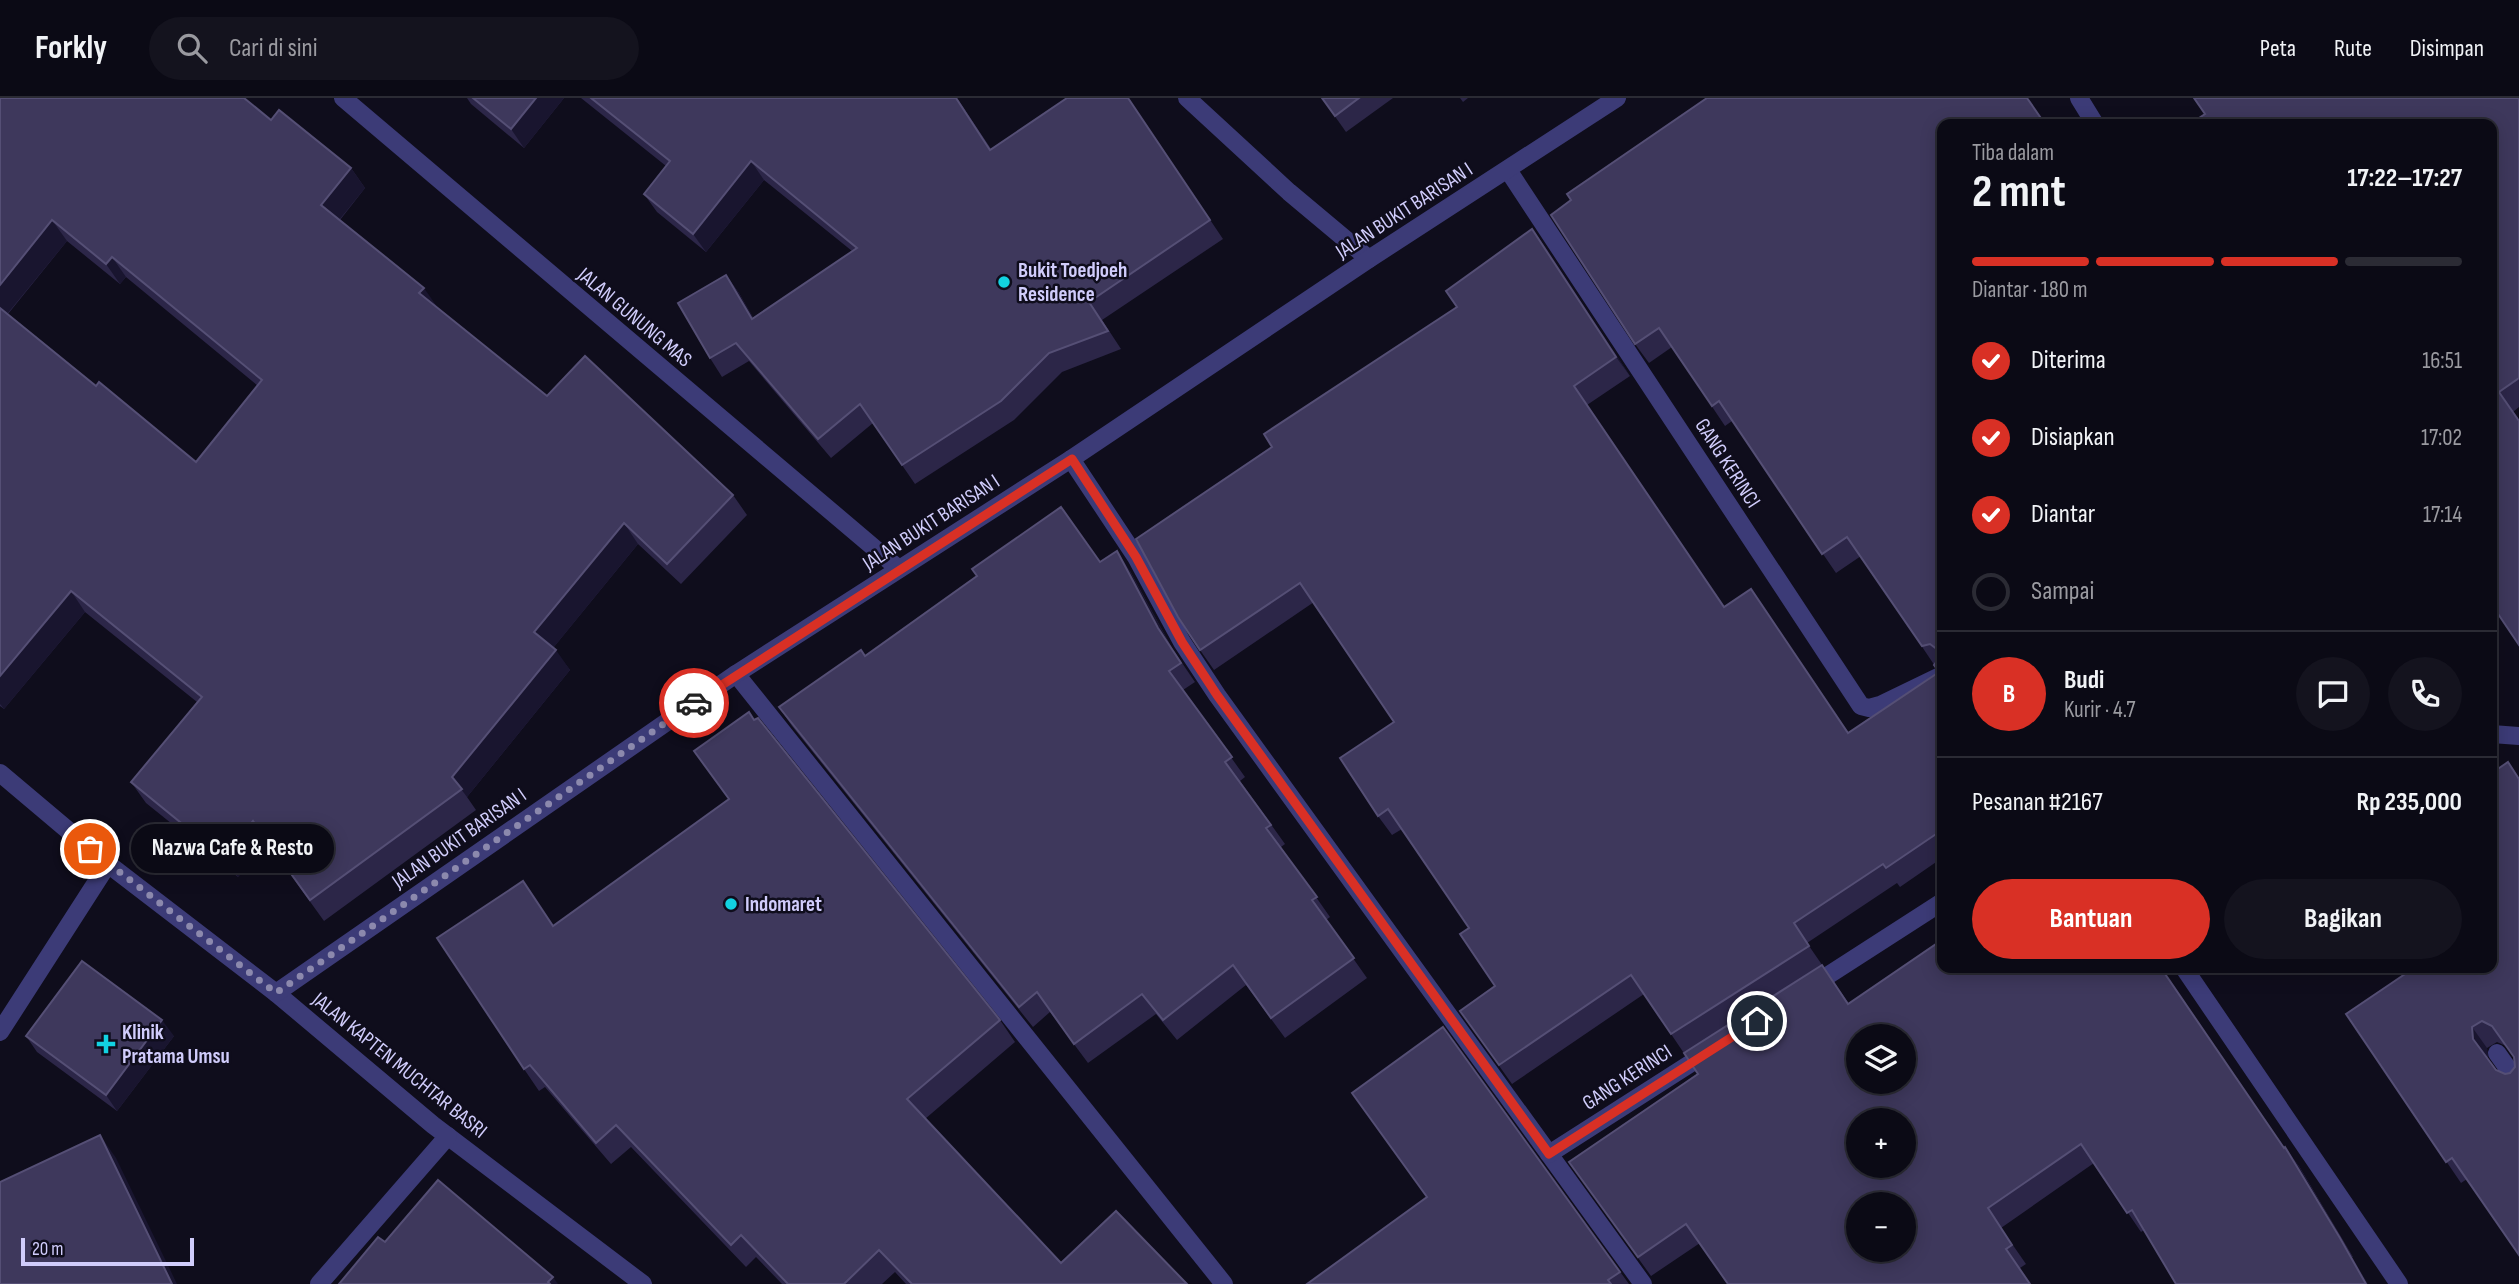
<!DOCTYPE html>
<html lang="id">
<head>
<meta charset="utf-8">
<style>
  body { margin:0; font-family:"Sofia Sans Condensed",sans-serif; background:#14131e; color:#f1f3f6; height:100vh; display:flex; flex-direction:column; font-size:26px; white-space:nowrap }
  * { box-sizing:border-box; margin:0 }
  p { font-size:23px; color:#9a9aa0 }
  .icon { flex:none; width:38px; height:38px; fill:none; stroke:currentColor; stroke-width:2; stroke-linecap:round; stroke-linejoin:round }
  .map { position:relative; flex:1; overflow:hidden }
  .side { position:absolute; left:1937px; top:21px; width:560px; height:854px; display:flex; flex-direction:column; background:#0b0a15; border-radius:14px; box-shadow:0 4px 18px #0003,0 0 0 2px #2b2b34 }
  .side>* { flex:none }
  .tools { position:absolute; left:1846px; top:926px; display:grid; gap:14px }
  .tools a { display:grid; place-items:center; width:70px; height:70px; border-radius:50%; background:#0b0a15; box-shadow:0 4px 18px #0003,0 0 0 2px #2b2b34; font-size:35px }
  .scale { position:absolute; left:21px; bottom:18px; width:173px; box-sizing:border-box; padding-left:7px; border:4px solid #d0ccfb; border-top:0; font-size:19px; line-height:24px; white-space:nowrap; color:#d0ccfb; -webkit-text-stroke:5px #0f0d1c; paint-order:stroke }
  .pin { position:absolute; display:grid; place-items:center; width:60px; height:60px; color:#fff; margin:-30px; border:4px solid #fff; border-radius:50%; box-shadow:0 2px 7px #0007 }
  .courier { position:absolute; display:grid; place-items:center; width:70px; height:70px; margin:-35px; border:5px solid #d93025; border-radius:50%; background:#fff; color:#222; box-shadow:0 2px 9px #0007 }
  .bubble { position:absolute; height:49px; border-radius:24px; background:#0b0a15; box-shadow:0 4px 18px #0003,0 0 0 2px #2b2b34; font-size:23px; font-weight:700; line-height:49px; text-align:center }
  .summary em { font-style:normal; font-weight:700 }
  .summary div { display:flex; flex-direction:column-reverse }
  .summary { display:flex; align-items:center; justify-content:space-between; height:119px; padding:0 35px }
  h1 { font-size:46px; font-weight:700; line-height:52px }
  .bar { display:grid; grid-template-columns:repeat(4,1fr); gap:10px 7px; align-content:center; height:84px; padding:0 35px }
  .bar i { height:9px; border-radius:5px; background:#2b2b34 }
  .bar .on { background:#d93025 }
  .bar p { grid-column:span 4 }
  .line { display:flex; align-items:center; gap:18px; padding:0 35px; border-top:2px solid #2b2b34 }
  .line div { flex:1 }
  .round { display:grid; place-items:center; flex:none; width:74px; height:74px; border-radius:37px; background:#14131e }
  ol { padding:0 35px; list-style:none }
  li { display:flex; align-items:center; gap:21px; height:77px }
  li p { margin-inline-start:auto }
  li .icon { padding:7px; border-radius:50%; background:#d93025; color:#fff; stroke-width:4 }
  li:last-child { color:#9a9aa0 }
  li i { width:38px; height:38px; border:4px solid #2b2b34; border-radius:50% }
  .primary-button { display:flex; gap:14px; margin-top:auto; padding:14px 35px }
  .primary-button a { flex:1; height:80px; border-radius:42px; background:#d93025; color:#fff; font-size:28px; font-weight:700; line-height:80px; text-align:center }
  .primary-button a+a { background:#14131e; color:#f1f3f6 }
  header { display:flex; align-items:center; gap:42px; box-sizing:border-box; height:98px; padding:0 35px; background:#0b0a15; border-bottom:2px solid #2b2b34 }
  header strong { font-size:33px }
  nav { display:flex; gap:38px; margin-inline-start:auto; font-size:24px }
  .search { width:490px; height:63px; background:#14131e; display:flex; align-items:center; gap:18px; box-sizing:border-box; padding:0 24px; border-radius:38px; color:#9a9aa0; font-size:26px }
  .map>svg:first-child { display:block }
</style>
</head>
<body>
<header>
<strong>Forkly</strong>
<div class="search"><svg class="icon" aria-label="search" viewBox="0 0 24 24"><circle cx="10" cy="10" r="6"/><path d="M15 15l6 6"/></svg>Cari di sini</div>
<nav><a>Peta</a><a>Rute</a><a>Disimpan</a></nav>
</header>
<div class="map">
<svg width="2519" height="1186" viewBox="0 0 2519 1186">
  <rect width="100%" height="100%" fill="#0f0d1c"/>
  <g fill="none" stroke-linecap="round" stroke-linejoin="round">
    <polyline stroke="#3c3b77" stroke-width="18" points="0,934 108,766"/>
    <g stroke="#3c3b77" stroke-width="18">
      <polyline points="343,0 899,471"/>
      <polyline points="1187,0 1289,94 1369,161"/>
      <polyline points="2079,0 2095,26"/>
      <polyline points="1508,72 1861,608 1869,610 1880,607 1942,577"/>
      <polyline points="1071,361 1136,459 1182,544 1217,597 1643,1186"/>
      <polyline points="736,576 1224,1186"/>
      <polyline points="2492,636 2519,638"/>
      <polyline points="0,675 108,766 276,895 433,1027 643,1186"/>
      <polyline points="2184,870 2399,1186"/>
      <polyline points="1810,889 1942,804"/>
      <polyline points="276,895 736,576 1071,361 1369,161 1617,0"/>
      <polyline points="2497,955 2519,986"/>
      <polyline points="1549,1056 1710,953"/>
      <polyline points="319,1186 448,1038"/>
    </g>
  </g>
  <g fill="#2c2648" fill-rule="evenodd">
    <path d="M0 0 271 22 351 70 365 90 340 122 438 210 547 298 733 397 747 417 681 486 638 446 553 550 570 572 467 699 476 712 324 823 267 744 238 779 146 705 131 684 197 604 85 514 4 611 0 608ZM67 143 120 186 126 179 258 288 196 364 96 288 8 216Z"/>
    <polygon points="467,0 564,0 524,50 471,6"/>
    <polygon points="581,0 957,0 991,51 1128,0 1223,141 1102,222 1121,251 1062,274 1014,322 915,386 873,325 831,360 749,263 722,279 710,260 726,177 739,195 753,220 852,153 764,82 706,154 657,114 644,96 666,68"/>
    <polygon points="1322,0 1393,0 1346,34"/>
    <polygon points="1460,0 1468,0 1463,4"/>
    <polygon points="2519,0 2519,309 2513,314 2492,507 2492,26 2205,16"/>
    <polygon points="1942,26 1942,760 1900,789 1897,785 1807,845 1849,906 2284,1050 2299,1068 2353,1159 2144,1132 2141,1134 2094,1065 2001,1130 2026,1166 2020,1170 1700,1145 1651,1178 1569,1064 1698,976 1644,896 1512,986 1460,913 1495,888 1469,830 1402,731 1392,737 1378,718 1394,624 1314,504 1214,572 1200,552 1272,349 1457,209 1532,131 1630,278 1587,307 1724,509 1849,635 1939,574 1861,458 1836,475 1732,323 1725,328 1672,249 1649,265 1635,246"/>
    <polygon points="1100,464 1130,473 1172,550 1195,584 1183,592 1245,679 1240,683 1285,746 1281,749 1330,819 1326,822 1367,880 1285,940 1246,887 1177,942 1156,916 1088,965 1050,914 1033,929 792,628 779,609 865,558"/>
    <polygon points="754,622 1000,922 1015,944 925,1021 1061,1165 1187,1186 906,1186 895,1174 882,1186 782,1186 756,1159 746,1169 631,1049 611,1066 545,989 539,993 524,971 554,827 729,701"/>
    <path d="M2508 664 2519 680V1157L2467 1081 2461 1085 2346 916 2414 870H2492V675ZM2497 944 2506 948 2514 959 2515 969 2510 975 2505 976 2496 972 2488 961 2487 950Z"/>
    <polygon points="1443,929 1629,1186 1307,1186 1427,1099"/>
    <polygon points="26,938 174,938 117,1013 37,954"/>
  </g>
  <g fill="#19152f">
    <polygon points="536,0 564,0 524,50 511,31"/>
    <polygon points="956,0 957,0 1003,70 990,52"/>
    <polygon points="751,63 764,82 706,154 693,136"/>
    <polygon points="351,70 365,90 335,127 321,107"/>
    <polygon points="52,122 67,143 3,221 0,216 0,187"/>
    <polygon points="1532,131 1546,150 1630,278 1616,259"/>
    <polygon points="112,159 126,179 120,186 106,166"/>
    <polygon points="726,177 739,195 765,239 752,221"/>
    <polygon points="424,190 438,210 419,195"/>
    <polygon points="624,425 638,446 549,555 534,534"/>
    <polygon points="1117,453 1130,473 1172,550 1195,584 1158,530"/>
    <polygon points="71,493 85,514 4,611 0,606 0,578"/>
    <polygon points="556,552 570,572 467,699 452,679"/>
    <polygon points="253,723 267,744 238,779 223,759"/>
    <polygon points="162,922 174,938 117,1013 106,997"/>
    <polygon points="2472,929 2487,950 2488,962 2473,941"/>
    <polygon points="100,1037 116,1060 177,1186 172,1186"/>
    <polygon points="2285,1049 2299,1068 2368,1186 2366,1186"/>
    <polygon points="553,1179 558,1186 549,1186 548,1184"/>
  </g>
  <g fill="#3e385c" stroke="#554f75" stroke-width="2" fill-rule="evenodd">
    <polygon points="0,0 244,0 271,22 279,12 351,70 321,107 424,190 419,195 547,298 585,258 733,397 667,466 624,425 534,534 556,552 452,679 462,691 310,802 253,723 223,759 131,684 202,599 71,493 0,578 0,210 96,288 99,284 196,364 262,282 112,159 106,166 52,122 0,187"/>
    <polygon points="473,0 536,0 511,31"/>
    <polygon points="591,0 956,0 990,52 1067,0 1128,0 1210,122 1089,204 1108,233 1049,255 1001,303 902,367 860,306 818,341 736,245 710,260 678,205 726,177 752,221 857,150 751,63 693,136 644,96 670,63"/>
    <polygon points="1322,0 1359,0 1335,18"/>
    <polygon points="1707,0 2027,0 2045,26 1942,26 1942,732 1886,770 1883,766 1794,825 1809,848 1671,936 1631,877 1499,967 1460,913 1495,888 1460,836 1469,830 1388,711 1378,718 1340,660 1394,624 1300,485 1200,552 1178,519 1136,441 1272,349 1264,336 1457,209 1446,193 1532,131 1616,259 1574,288 1724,509 1751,491 1848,635 1939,574 1934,567 1940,559 1938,552 1930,546 1922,548 1847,439 1822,456 1719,303 1712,308 1659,230 1635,246 1551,117 1571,102 1567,96"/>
    <polygon points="2194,0 2519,0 2519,280 2499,294 2519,323 2519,547 2492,507 2492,26 2190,26 2205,16"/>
    <polygon points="1061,409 1100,464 1117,453 1158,530 1181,565 1169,573 1232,659 1225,664 1271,727 1266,730 1317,799 1312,802 1354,860 1271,920 1233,867 1163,922 1142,896 1074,946 1037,894 1019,909 779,609 861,552 865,558 977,478 972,471"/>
    <polygon points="749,614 754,622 758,620 1000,922 907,1001 1061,1165 1116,1113 1187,1186 912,1186 879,1152 844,1186 788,1186 741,1137 731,1147 616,1027 596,1045 530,967 524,971 437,840 523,783 553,828 729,701 694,653"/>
    <path d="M2508 664 2519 681V1157L2452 1060 2446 1064 2346 916 2414 870H2492V675ZM2482 923 2492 928 2514 959 2515 969 2510 975 2505 976 2496 972 2473 941 2472 929Z"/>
    <path d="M1942 842V870H2161L2284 1050 2285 1049 2340 1140 2366 1186H2176L2132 1112 2127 1115 2081 1046 1988 1110 2012 1147 2006 1151 2030 1186H1728L1686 1126 1638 1159 1569 1064 1698 976 1684 955 1822 867 1848 906ZM1858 938H1904V984H1858ZM1858 1022H1904V1068H1858ZM1858 1106H1904V1152H1858Z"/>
    <polygon points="82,863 162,922 106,997 26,938"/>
    <polygon points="1443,929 1620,1174 1608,1182 1611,1186 1307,1186 1427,1099 1352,995"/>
    <polygon points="100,1037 172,1186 0,1186 0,1084"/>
    <polygon points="438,1082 553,1179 548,1184 550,1186 339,1186 378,1139 385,1144"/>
  </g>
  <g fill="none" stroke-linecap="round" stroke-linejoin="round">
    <polyline stroke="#8c89ad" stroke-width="7" stroke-dasharray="0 12.6" points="90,751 276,895 694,605"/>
    <polyline stroke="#d93025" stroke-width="9" points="694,605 1072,361 1136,459 1182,544 1217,597 1549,1056 1757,923"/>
  </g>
  <g fill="#12d2e1" stroke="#0f0d1c" stroke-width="2.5">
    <circle cx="1004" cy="184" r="7"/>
    <circle cx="731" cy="806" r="7"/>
    <path d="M102.5 935.5h7v7h7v7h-7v7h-7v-7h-7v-7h7z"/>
  </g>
  <g text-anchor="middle" stroke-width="5" stroke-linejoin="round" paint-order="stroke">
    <g font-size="21" fill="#d0ccfb" stroke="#0f0d1c">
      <text transform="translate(1404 112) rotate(-33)" y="7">JALAN BUKIT BARISAN I</text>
      <text transform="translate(635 219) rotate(40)" y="7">JALAN GUNUNG MAS</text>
      <text transform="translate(1728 365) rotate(57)" y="7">GANG KERINCI</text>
      <text transform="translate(931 424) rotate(-33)" y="7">JALAN BUKIT BARISAN I</text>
      <text transform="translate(459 740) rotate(-35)" y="7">JALAN BUKIT BARISAN I</text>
      <text transform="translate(400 967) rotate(39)" y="7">JALAN KAPTEN MUCHTAR BASRI</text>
      <text transform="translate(1627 979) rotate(-33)" y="7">GANG KERINCI</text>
    </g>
    <g font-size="21" font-weight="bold" fill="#d0ccfb" stroke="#0f0d1c" text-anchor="start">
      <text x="1018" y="179">Bukit Toedjoeh<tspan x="1018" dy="24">Residence</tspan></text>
      <text x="745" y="813">Indomaret</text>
      <text x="122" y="941">Klinik<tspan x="122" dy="24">Pratama Umsu</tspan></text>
    </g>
  </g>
</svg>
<div class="tools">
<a><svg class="icon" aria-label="layers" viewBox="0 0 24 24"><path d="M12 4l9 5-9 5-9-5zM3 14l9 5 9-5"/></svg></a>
<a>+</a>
<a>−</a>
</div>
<div class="scale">20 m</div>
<div class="pin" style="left:90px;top:751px;background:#ea580c"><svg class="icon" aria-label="bag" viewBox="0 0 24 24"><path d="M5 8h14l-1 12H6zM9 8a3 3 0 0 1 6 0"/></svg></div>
<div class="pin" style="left:1757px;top:923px;background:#1f2937"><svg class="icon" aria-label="home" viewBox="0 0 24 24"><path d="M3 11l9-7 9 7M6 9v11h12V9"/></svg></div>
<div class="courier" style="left:694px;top:605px"><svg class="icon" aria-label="car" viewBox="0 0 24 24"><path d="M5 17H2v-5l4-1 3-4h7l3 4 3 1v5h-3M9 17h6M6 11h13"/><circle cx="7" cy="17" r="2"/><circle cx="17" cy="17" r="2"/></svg></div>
<div class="bubble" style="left:131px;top:726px;width:203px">Nazwa Cafe &amp; Resto</div>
<section class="side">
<div class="summary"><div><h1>2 mnt</h1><p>Tiba dalam</p></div><em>17:22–17:27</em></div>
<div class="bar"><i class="on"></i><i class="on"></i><i class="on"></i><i></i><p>Diantar · 180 m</p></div>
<ol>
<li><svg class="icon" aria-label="check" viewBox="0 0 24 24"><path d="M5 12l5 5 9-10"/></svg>Diterima<p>16:51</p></li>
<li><svg class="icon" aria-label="check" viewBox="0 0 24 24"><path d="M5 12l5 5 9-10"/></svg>Disiapkan<p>17:02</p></li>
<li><svg class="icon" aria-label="check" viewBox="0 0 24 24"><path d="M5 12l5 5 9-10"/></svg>Diantar<p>17:14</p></li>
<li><i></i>Sampai</li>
</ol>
<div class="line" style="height:126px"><b class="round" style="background:#d93025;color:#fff">B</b><div><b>Budi</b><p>Kurir · 4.7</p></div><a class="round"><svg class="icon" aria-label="chat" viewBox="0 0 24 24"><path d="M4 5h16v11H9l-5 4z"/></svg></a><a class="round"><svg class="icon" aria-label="phone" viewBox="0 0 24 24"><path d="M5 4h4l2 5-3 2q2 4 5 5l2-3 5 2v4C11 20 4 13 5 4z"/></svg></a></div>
<div class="line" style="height:91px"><div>Pesanan #2167</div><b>Rp 235,000</b></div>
<div class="primary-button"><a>Bantuan</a><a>Bagikan</a></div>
</section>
</div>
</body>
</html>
